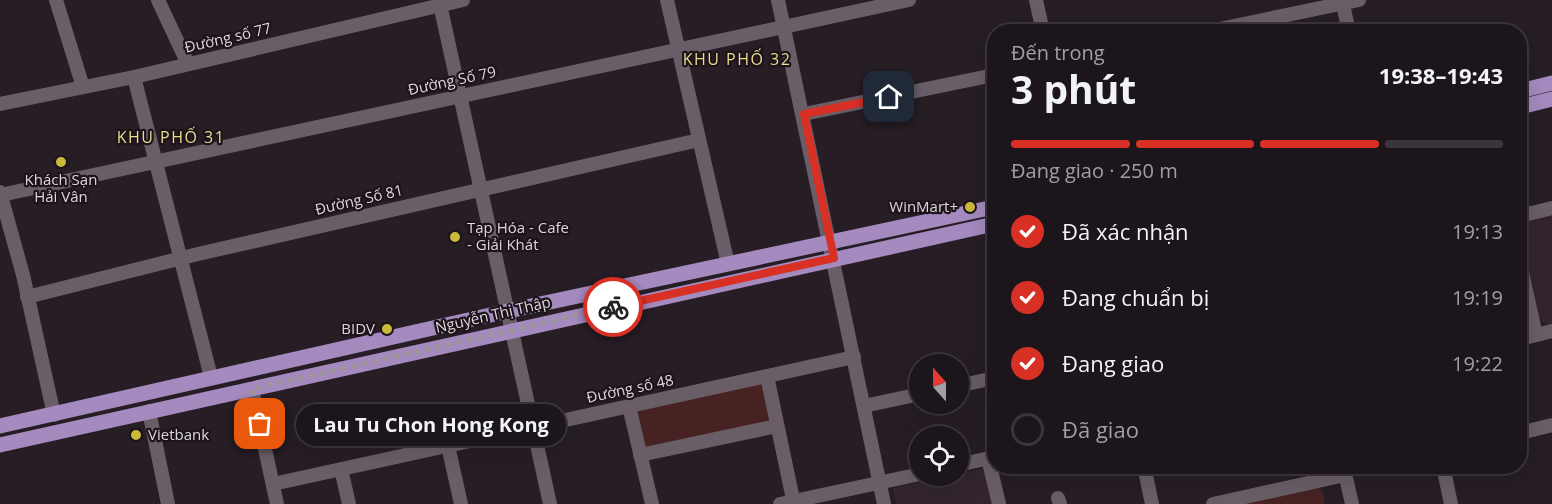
<!DOCTYPE html>
<html lang="vi">
<head>
<meta charset="utf-8">
<style>
  body { margin:0; font-family:"Open Sans",sans-serif; background:#292329; color:#f1f3f6; height:100vh; display:flex; flex-direction:column; font-size:22px; white-space:nowrap }
  * { box-sizing:border-box; margin:0 }
  p { font-size:20px; color:#a09fa3 }
  .icon { flex:none; width:33px; height:33px; fill:none; stroke:currentColor; stroke-width:2; stroke-linecap:round; stroke-linejoin:round }
  .map { position:relative; flex:1; overflow:hidden }
  .drawer { position:absolute; left:987px; top:24px; width:540px; height:450px; display:flex; flex-direction:column; background:#1c161c; border-radius:24px; box-shadow:0 6px 24px #0002,0 0 0 2px #3a353b }
  .drawer>* { flex:none }
  .needle { width:39px; rotate:339deg }
  .controls { position:absolute; left:909px; top:354px; display:grid; gap:12px }
  .controls a { display:grid; place-items:center; width:60px; height:60px; border-radius:50%; background:#1c161c; box-shadow:0 6px 24px #0002,0 0 0 2px #3a353b; font-size:30px }
  .pin { position:absolute; display:grid; place-items:center; width:51px; height:51px; color:#fff; margin:-26px; border-radius:12px; box-shadow:0 3px 9px #0006 }
  .courier { position:absolute; display:grid; place-items:center; width:60px; height:60px; margin:-30px; border:4px solid #d93025; border-radius:50%; background:#fff; color:#222; box-shadow:0 2px 8px #0007 }
  .bubble { position:absolute; height:42px; border-radius:21px; background:#1c161c; box-shadow:0 6px 24px #0002,0 0 0 2px #3a353b; font-size:20px; font-weight:700; line-height:42px; text-align:center }
  .headline em { font-style:normal; font-weight:700 }
  .headline div { display:flex; flex-direction:column-reverse }
  .headline { display:flex; align-items:center; justify-content:space-between; height:102px; padding:0 24px }
  h1 { font-size:39px; font-weight:700; line-height:45px }
  .bar { display:grid; grid-template-columns:repeat(4,1fr); gap:9px 6px; align-content:center; height:72px; padding:0 24px }
  .bar i { height:8px; border-radius:4px; background:#3a353b }
  .bar .selected { background:#d93025 }
  .bar p { grid-column:span 4 }
  ol { padding:0 24px; list-style:none }
  li { display:flex; align-items:center; gap:18px; height:66px }
  li p { margin-inline-start:auto }
  li .icon { padding:6px; border-radius:50%; background:#d93025; color:#fff; stroke-width:4 }
  li:last-child { color:#a09fa3 }
  li i { width:33px; height:33px; border:3px solid #3a353b; border-radius:50% }
  .map>svg:first-child { display:block }
</style>
</head>
<body>
<div class="map">
<svg width="1552" height="504" viewBox="0 0 1552 504">
  <rect width="100%" height="100%" fill="#261d25"/>
  <g fill="#322530">
    <polygon points="1552,213 1552,325 1545,324 1539,318 1520,241 1520,223"/>
    <polygon points="985,468 993,504 896,504 893,488"/>
  </g>
  <g fill="#462322">
    <polygon points="765,382 774,420 643,449 634,409"/>
    <polygon points="1313,486 1322,490 1325,502 1323,504 1233,504"/>
  </g>
  <g fill="none" stroke-linecap="round" stroke-linejoin="round">
    <g stroke="#695e67" stroke-width="14">
      <polyline points="56,0 83,87"/>
      <polyline points="158,0 188,64"/>
      <polyline points="439,0 550,504"/>
      <polyline points="667,0 728,264"/>
      <polyline points="778,0 884,504"/>
      <polyline points="1036,0 1043,32"/>
      <polyline points="1342,0 1349,32"/>
      <polyline points="1205,32 1359,0"/>
      <polyline points="134,77 211,377"/>
      <polyline points="0,104 134,77 463,0"/>
      <polyline points="804,114 994,75"/>
      <polyline points="0,192 23,275 54,415"/>
      <polyline points="1,195 909,0"/>
      <polyline points="1520,216 1552,208"/>
      <polyline points="1520,264 1536,335"/>
      <polyline points="27,297 198,254 699,140"/>
      <polyline points="1520,339 1552,331"/>
      <polyline points="767,376 794,504"/>
      <polyline points="958,386 994,378"/>
      <polyline points="252,389 277,504"/>
      <polyline points="629,406 652,504"/>
      <polyline points="864,406 920,394"/>
      <polyline points="149,411 168,504"/>
      <polyline points="1520,433 1552,425"/>
      <polyline points="448,446 461,504"/>
      <polyline points="640,455 777,426"/>
      <polyline points="988,458 999,504"/>
      <polyline points="958,465 994,457"/>
      <polyline points="1144,466 1152,504"/>
      <polyline points="1443,466 1451,504"/>
      <polyline points="341,469 349,504"/>
      <polyline points="1344,469 1352,504"/>
      <polyline points="273,484 854,357"/>
      <polyline points="1058,498 1060,504"/>
      <polyline points="780,504 920,474"/>
      <polyline points="1213,504 1345,475"/>
    </g>
    <g stroke="#a48abe" stroke-width="15">
      <polyline points="1520,91 1552,83"/>
      <polyline points="1520,107 1552,99"/>
      <polyline points="0,426 508,311 994,207"/>
      <polyline points="0,445 994,224"/>
    </g>
  </g>
  <g fill="none" stroke-linecap="round" stroke-linejoin="round">
    <polyline stroke="#9d969c" stroke-width="6" stroke-dasharray="0 10.8" points="260,424 252,389 613,307"/>
    <polyline stroke="#d93025" stroke-width="8" points="613,307 834,258 804,114 889,97"/>
  </g>
  <g fill="#ccb939" stroke="#1c131b" stroke-width="2">
    <circle cx="61" cy="162" r="6"/>
    <circle cx="970" cy="207" r="6"/>
    <circle cx="455" cy="237" r="6"/>
    <circle cx="387" cy="329" r="6"/>
    <circle cx="136" cy="435" r="6"/>
  </g>
  <g text-anchor="middle" stroke-width="4.5" stroke-linejoin="round" paint-order="stroke">
    <g font-size="15" fill="#ddd7dc" stroke="#1c131b">
      <text transform="translate(228 38) rotate(-13)" y="5">Đường số 77</text>
      <text transform="translate(452 81) rotate(-12)" y="5">Đường Số 79</text>
      <text transform="translate(359 200) rotate(-13)" y="5">Đường Số 81</text>
      <text transform="translate(493 315) rotate(-13)" y="5">Nguyễn Thị Thập</text>
      <text transform="translate(630 389) rotate(-12)" y="5">Đường số 48</text>
    </g>
    <g font-size="15" fill="#ddd7dc" stroke="#1c131b" text-anchor="end">
      <text x="61" y="185" text-anchor="middle">Khách Sạn<tspan x="61" dy="17">Hải Vân</tspan></text>
      <text x="958" y="212">WinMart+</text>
      <text x="467" y="233" text-anchor="start">Tạp Hóa - Cafe<tspan x="467" dy="17">- Giải Khát</tspan></text>
      <text x="375" y="334">BIDV</text>
      <text x="148" y="440" text-anchor="start">Vietbank</text>
    </g>
    <g font-size="16" letter-spacing="1.5" fill="#e8dc8d" stroke="#1c131b">
      <text x="737" y="65">KHU PHỐ 32</text>
      <text x="171" y="143">KHU PHỐ 31</text>
    </g>
  </g>
</svg>
<div class="controls">
<a><svg class="needle" viewBox="-14 -14 28 28"><path d="M0-13l5 13h-10z" fill="#e53935"/><path d="M0 13l5-13h-10z" fill="#a09fa3"/></svg></a>
<a><svg class="icon" aria-label="locate" viewBox="0 0 24 24"><circle cx="12" cy="12" r="6"/><path d="M12 2v4M12 18v4M2 12h4M18 12h4"/></svg></a>
</div>
<div class="pin" style="left:260px;top:424px;background:#ea580c"><svg class="icon" aria-label="bag" viewBox="0 0 24 24"><path d="M5 8h14l-1 12H6zM9 8a3 3 0 0 1 6 0"/></svg></div>
<div class="pin" style="left:889px;top:97px;background:#1f2937"><svg class="icon" aria-label="home" viewBox="0 0 24 24"><path d="M3 11l9-7 9 7M6 9v11h12V9"/></svg></div>
<div class="courier" style="left:613px;top:307px"><svg class="icon" aria-label="bike" viewBox="0 0 24 24"><circle cx="6" cy="16" r="4"/><circle cx="18" cy="16" r="4"/><path d="M6 16l4-8h5l3 8M10 8l3 8H6M13 5h3"/></svg></div>
<div class="bubble" style="left:296px;top:404px;width:270px">Lau Tu Chon Hong Kong</div>
<section class="drawer">
<div class="headline"><div><h1>3 phút</h1><p>Đến trong</p></div><em>19:38–19:43</em></div>
<div class="bar"><i class="selected"></i><i class="selected"></i><i class="selected"></i><i></i><p>Đang giao · 250 m</p></div>
<ol>
<li><svg class="icon" aria-label="check" viewBox="0 0 24 24"><path d="M5 12l5 5 9-10"/></svg>Đã xác nhận<p>19:13</p></li>
<li><svg class="icon" aria-label="check" viewBox="0 0 24 24"><path d="M5 12l5 5 9-10"/></svg>Đang chuẩn bị<p>19:19</p></li>
<li><svg class="icon" aria-label="check" viewBox="0 0 24 24"><path d="M5 12l5 5 9-10"/></svg>Đang giao<p>19:22</p></li>
<li><i></i>Đã giao</li>
</ol>
</section>
</div>
</body>
</html>
